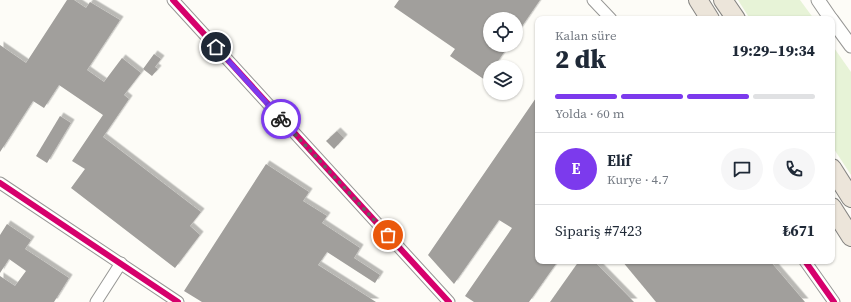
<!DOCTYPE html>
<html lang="tr">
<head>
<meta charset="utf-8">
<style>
  body { margin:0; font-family:"Source Serif 4",serif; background:#f6f6f7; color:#1f2937; height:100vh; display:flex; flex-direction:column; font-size:15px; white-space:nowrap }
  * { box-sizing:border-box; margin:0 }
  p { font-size:13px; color:#747a83 }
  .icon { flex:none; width:22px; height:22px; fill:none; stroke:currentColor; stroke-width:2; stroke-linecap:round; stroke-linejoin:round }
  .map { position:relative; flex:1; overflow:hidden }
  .sheet { position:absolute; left:535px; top:16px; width:300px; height:248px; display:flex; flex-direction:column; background:#fff; border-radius:8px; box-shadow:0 1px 3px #0004 }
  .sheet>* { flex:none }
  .buttons { position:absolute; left:483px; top:12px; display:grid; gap:8px }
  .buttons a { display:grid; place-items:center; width:40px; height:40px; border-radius:50%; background:#fff; box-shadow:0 1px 3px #0004; font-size:20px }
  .pin { position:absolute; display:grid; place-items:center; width:34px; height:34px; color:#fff; margin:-17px; border:2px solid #fff; border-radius:50%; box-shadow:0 1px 4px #0007 }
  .courier { position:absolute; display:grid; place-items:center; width:40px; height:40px; margin:-20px; border:3px solid #7c3aed; border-radius:50%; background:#fff; color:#222; box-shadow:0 1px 5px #0007 }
  .head em { font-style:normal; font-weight:800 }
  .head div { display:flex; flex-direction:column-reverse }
  .head { display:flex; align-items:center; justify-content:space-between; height:68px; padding:0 20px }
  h1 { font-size:26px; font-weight:800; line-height:30px }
  .bar { display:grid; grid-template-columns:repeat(4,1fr); gap:6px 4px; align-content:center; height:48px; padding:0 20px }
  .bar i { height:5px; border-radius:3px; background:#e0e1e3 }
  .bar .selected { background:#7c3aed }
  .bar p { grid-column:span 4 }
  .line { display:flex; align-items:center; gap:10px; padding:0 20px; border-top:1px solid #e0e1e3 }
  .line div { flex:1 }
  .round { display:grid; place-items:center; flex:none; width:42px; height:42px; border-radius:21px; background:#f6f6f7 }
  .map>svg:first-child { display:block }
</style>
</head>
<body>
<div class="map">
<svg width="851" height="302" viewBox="0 0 851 302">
  <defs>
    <filter id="shadow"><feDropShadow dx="3.5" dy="-3.5" stdDeviation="0" flood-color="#0004"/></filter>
  </defs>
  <rect width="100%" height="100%" fill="#fdfcf7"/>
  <g fill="#e7f3d7">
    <polygon points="738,0 800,0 814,19 750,19"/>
    <polygon points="832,45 851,72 851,175 832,146"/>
  </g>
  <g fill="#a19f9c" filter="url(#shadow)">
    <polygon points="67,0 74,0 86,8 90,2 120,20 87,70 104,82 122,58 141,73 124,95 129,99 103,137 201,212 190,226 200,235 175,268 71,188 85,169 72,161 103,115 59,85 44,108 33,101 0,152 0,45 26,63"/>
    <polygon points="399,0 540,0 516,35 516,19 490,19 490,45 509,45 494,67 490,67 490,73 485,80 450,56 455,49 394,7"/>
    <polygon points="154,54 161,59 155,67 158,69 152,76 143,69"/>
    <polygon points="538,95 538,261 558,261 529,302 474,302 465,296 512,228 499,220 454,284 428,255"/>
    <polygon points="60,116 71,123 47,163 36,156"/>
    <polygon points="337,131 344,138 334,149 326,141"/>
    <polygon points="266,164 309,192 303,201 327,216 322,223 360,248 354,258 380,275 375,283 327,252 318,265 376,302 202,302 184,291"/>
    <polygon points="7,224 31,240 25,249 69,278 54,302 0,302 0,276 15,286 26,271 9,259 0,273 0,235"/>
    <polygon points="579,261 594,261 634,302 550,302"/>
    <polygon points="622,261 770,261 805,302 656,302"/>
  </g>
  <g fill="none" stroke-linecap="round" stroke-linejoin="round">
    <g stroke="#979795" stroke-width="13">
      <g id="minor">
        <polyline points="173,0 449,302"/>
        <polyline points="593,0 611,19"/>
        <polyline points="0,183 178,302"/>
        <polyline points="805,261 834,302"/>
        <polyline points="96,302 121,263"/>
      </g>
    </g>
    <g stroke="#979795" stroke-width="15">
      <g id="tertiary">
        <polyline points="818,0 831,19"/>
        <polyline points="832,20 851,46"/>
      </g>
    </g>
    <g stroke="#858482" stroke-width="20">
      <g id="trunk">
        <polyline points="698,0 710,19"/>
        <polyline points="723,0 736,19"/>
        <polyline points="832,168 851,198"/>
        <polyline points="832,207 851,237"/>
      </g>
    </g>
    <use href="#minor" stroke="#fffffe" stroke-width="11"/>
    <use href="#tertiary" stroke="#fffffe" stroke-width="13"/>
    <use href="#trunk" stroke="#ece5da" stroke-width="18"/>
    <g stroke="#fff" stroke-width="8">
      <g id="cycleway">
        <polyline points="173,0 449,302"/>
        <polyline points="0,183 178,302"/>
        <polyline points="805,261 834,302"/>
      </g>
    </g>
    <use href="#cycleway" stroke="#d6006c" stroke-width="6"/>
  </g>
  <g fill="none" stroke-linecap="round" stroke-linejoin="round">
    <polyline stroke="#646362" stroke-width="4" stroke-dasharray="0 7.2" points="281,119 388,235"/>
    <polyline stroke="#7c3aed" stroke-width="5" points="216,47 281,119"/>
  </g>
</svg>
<div class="buttons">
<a><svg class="icon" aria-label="locate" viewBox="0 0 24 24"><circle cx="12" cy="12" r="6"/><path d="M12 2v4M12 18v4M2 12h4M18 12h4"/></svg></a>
<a><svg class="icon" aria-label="layers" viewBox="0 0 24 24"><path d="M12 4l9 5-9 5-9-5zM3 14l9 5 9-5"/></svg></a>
</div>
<div class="pin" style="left:388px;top:235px;background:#ea580c"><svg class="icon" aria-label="bag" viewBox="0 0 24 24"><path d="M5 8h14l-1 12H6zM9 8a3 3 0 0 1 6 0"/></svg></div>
<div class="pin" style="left:216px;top:47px;background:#1f2937"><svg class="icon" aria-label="home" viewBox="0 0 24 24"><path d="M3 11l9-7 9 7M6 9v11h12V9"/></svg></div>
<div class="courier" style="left:281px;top:119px"><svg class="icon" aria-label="bike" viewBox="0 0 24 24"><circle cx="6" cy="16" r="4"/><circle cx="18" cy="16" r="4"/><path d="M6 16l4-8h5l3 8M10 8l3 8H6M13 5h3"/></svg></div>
<section class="sheet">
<div class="head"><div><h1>2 dk</h1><p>Kalan süre</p></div><em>19:29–19:34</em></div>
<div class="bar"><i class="selected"></i><i class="selected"></i><i class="selected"></i><i></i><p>Yolda · 60 m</p></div>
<div class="line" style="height:72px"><b class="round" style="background:#7c3aed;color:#fff">E</b><div><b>Elif</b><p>Kurye · 4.7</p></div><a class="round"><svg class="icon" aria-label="chat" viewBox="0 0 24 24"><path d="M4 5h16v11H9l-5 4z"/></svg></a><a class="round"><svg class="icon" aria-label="phone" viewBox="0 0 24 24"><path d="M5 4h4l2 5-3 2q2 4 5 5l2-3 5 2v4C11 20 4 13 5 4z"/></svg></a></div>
<div class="line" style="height:52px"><div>Sipariş #7423</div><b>₺671</b></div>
</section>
</div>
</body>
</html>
